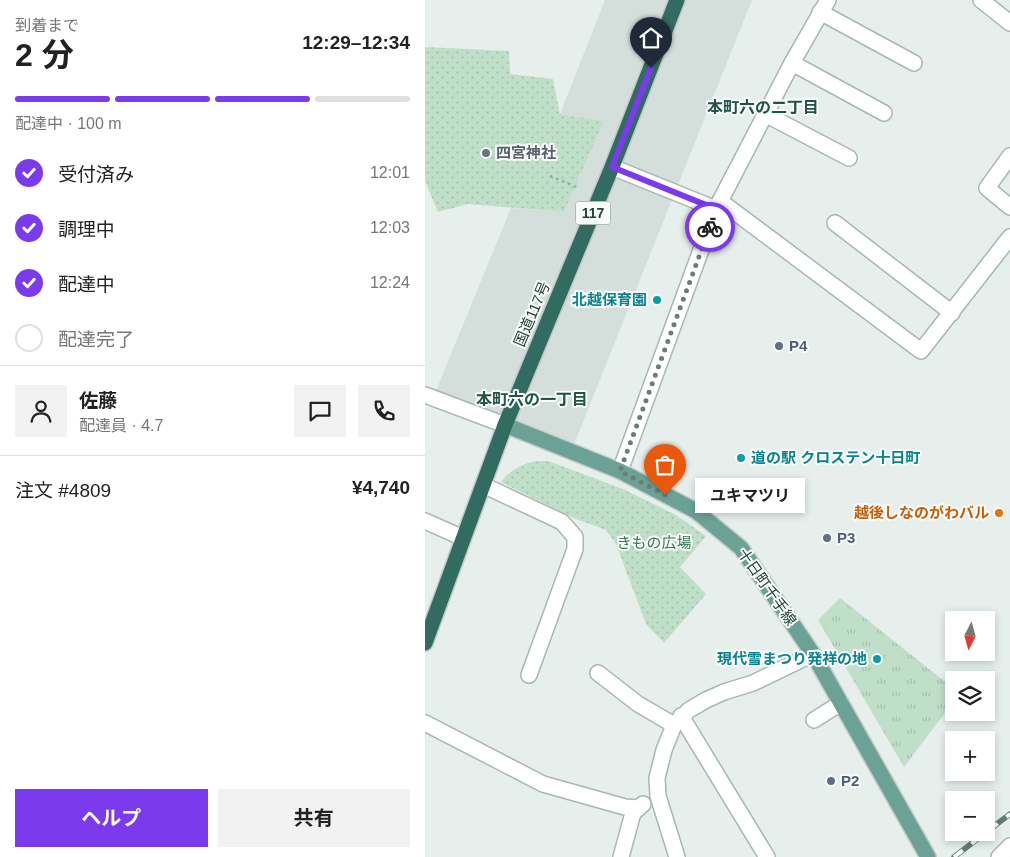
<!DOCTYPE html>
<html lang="ja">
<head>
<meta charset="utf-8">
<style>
  body { margin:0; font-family:Helvetica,"Noto Sans JP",sans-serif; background:#f2f2f2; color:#222; height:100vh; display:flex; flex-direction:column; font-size:19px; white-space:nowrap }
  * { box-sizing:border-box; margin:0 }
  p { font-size:16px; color:#767676 }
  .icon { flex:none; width:28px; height:28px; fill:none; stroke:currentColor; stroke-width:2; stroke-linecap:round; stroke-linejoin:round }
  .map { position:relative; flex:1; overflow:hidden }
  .panel { display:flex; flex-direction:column; background:#fff; width:425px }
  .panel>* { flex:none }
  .needle { width:32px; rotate:186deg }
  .controls { position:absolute; left:520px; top:611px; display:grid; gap:10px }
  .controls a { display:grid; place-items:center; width:50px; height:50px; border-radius:0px; background:#fff; box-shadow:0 2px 8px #0003; font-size:25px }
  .pin { position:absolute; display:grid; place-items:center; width:42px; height:42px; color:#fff; margin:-51px -21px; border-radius:50% 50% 50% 0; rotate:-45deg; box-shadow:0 0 5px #0007 }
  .pin .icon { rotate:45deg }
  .courier { position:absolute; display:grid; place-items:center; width:50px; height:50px; margin:-25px; border:4px solid #7c3aed; border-radius:50%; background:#fff; color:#222; box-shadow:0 1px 6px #0007 }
  .bubble { position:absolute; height:35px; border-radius:0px; background:#fff; box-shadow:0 2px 8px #0003; font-size:16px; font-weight:700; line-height:35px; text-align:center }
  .overview em { font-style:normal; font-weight:700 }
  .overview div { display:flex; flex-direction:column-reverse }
  .overview { display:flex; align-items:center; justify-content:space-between; height:85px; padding:0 15px }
  h1 { font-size:32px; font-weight:700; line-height:38px }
  .bar { display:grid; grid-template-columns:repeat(4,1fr); gap:8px 5px; align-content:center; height:60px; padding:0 15px }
  .bar i { height:6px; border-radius:4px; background:#e0e0e0 }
  .bar .active { background:#7c3aed }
  .bar p { grid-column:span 4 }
  .line { display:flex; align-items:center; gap:12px; padding:0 15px; border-top:1px solid #e0e0e0 }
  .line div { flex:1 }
  .round { display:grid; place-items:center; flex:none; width:52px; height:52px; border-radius:0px; background:#f2f2f2 }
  ol { padding:0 15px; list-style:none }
  li { display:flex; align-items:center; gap:15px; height:55px }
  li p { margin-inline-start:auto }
  li .icon { padding:5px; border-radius:50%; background:#7c3aed; color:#fff; stroke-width:4 }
  li:last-child { color:#767676 }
  li i { width:28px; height:28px; border:2px solid #e0e0e0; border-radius:50% }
  .button { display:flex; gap:10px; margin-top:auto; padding:10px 15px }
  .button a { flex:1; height:58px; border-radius:0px; background:#7c3aed; color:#fff; font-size:20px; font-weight:700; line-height:58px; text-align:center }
  .button a+a { background:#f2f2f2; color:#222 }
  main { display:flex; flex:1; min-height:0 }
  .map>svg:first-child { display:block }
</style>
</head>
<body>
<main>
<section class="panel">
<div class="overview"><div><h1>2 分</h1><p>到着まで</p></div><em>12:29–12:34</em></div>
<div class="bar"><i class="active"></i><i class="active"></i><i class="active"></i><i></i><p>配達中 · 100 m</p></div>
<ol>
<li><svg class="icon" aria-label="check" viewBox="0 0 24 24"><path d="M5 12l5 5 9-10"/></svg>受付済み<p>12:01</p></li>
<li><svg class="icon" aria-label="check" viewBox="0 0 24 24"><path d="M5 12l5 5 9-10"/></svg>調理中<p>12:03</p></li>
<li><svg class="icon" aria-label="check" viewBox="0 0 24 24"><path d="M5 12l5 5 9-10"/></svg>配達中<p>12:24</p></li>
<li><i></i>配達完了</li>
</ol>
<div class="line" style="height:90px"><a class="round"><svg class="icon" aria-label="person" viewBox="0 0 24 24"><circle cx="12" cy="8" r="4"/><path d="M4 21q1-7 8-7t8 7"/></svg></a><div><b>佐藤</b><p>配達員 · 4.7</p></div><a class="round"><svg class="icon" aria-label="chat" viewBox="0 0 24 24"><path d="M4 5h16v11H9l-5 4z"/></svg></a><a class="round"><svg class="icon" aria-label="phone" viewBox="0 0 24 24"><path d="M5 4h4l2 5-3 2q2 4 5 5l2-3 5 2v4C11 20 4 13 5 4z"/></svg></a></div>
<div class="line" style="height:65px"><div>注文 #4809</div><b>¥4,740</b></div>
<div class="button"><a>ヘルプ</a><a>共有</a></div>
</section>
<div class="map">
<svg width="585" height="857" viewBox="0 0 585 857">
  <defs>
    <pattern id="grass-tufts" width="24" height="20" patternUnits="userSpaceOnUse" patternTransform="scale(1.25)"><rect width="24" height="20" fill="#c0dfc9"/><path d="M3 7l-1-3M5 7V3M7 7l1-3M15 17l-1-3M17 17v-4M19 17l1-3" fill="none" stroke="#a5c1ad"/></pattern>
    <pattern id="park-dots" width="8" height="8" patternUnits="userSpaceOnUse" patternTransform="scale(1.25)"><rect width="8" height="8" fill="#c0dfc9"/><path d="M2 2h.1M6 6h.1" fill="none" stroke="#a5c1ad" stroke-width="1.8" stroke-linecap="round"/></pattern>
  </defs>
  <rect width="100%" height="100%" fill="#e6efeb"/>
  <polygon fill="#d4deda" points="180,0 327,0 146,452 8,398 86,208 139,212 179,121 135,114"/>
  <polygon fill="url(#grass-tufts)" points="415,598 529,689 529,701 479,767 393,620"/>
  <g fill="url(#park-dots)">
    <polygon points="0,47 84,51 85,74 128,79 135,114 179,121 139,212 43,204 13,212 0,181"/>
    <path d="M111 461H123L198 489 251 515 281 536 255 567 281 594 239 643 221 624 191 544 181 530 151 519 76 482C84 470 98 464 111 461Z"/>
  </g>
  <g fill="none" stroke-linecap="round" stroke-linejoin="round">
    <g stroke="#a8b7b2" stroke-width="18">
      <g id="minor">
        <polyline points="556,0 585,23"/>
        <polyline points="395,12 489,63"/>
        <polyline points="367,63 459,113"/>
        <polyline points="340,114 424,158"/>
        <polyline points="585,156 562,188 585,207"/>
        <polyline points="187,167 291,209"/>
        <polyline points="295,201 496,351 585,237"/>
        <polyline points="410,223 527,313"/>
        <polyline points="0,395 80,425"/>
        <polyline points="195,471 291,209 367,63 403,0"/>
        <polyline points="58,485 137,522 150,537 150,549 104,675"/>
        <polyline points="0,521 38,538"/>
        <polyline points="173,673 213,704 249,725"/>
        <polyline points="256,716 342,857"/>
        <polyline points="389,720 416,703"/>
        <polyline points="0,723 118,784 200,807 214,808"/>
        <polyline points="196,857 208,813 218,804"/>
        <polyline points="252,857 233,796 232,778 239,750 249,725 264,710 281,700 299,692 328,683 388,654"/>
        <polyline points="574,857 585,846"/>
      </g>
    </g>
    <g stroke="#c2cac8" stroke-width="18">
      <polyline id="major" points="80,425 195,471 271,511 316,548 388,654 503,857"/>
    </g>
    <g stroke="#c2cac8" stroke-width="18">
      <polyline id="highway" points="0,643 80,425 187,167 252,0"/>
    </g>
    <polyline stroke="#88b1a5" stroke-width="2.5" stroke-dasharray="2.5 4" stroke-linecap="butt" points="125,176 154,188"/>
    <use href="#minor" stroke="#fff" stroke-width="15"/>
    <use href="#major" stroke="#6ca296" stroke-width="15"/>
    <use href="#highway" stroke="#326c61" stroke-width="15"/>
    <g stroke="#607c75" stroke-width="5.5">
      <polyline id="rail" points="529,857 585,814"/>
    </g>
    <use href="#rail" stroke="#f7fbf9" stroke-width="4" stroke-dasharray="11" stroke-linecap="butt"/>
  </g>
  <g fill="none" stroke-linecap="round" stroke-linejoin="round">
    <polyline stroke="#697e78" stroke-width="5" stroke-dasharray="0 9" points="240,495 195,471 285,227"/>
    <polyline stroke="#7c3aed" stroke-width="6" points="226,68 187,167 291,209 285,227"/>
  </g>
  <circle fill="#6b7280" stroke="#f7fbf9" stroke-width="2" cx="61" cy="153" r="5"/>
  <g fill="#0f9aa8" stroke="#f7fbf9" stroke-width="2">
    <circle cx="232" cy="300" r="5"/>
    <circle cx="316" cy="458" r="5"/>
    <circle cx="452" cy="659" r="5"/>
  </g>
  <g fill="#5c6f8a" stroke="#f7fbf9" stroke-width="2">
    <circle cx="354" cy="346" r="5"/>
    <circle cx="402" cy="538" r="5"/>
    <circle cx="406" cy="781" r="5"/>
  </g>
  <circle fill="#e8710a" stroke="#f7fbf9" stroke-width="2" cx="574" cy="513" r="5"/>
  <g text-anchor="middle" stroke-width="4" stroke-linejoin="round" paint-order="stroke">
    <rect fill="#f7fbf9" stroke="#647973" stroke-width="1" x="150.5" y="201.5" width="35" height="23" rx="4"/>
    <g font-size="14" font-weight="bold" fill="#25413a">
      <text x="168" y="218">117</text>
    </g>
    <g font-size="15" font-weight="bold" fill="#5b616d" stroke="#f7fbf9" text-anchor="start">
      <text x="71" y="158">四宮神社</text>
    </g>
    <g font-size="15" font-weight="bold" fill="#0d838f" stroke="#f7fbf9" text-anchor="end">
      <text x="222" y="305">北越保育園</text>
      <text x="326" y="463" text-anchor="start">道の駅 クロステン十日町</text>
      <text x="442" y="664">現代雪まつり発祥の地</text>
    </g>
    <g font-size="15" fill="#25413a" stroke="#f7fbf9">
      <text transform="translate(107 314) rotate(-67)" y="5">国道117号</text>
      <text transform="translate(342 587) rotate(55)" y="5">十日町千手線</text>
    </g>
    <g font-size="15" font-weight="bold" fill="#4e5e75" stroke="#f7fbf9" text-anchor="start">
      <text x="364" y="351">P4</text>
      <text x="412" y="543">P3</text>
      <text x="416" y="786">P2</text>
    </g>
    <g font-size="15" font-weight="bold" fill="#c56008" stroke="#f7fbf9" text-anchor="end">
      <text x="564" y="518">越後しなのがわバル</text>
    </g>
    <g font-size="15" fill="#30774d" stroke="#f7fbf9">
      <text x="229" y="548">きもの広場</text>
    </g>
    <g font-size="16" font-weight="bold" fill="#215348" stroke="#f7fbf9">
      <text x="338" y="113">本町六の二丁目</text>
      <text x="107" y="405">本町六の一丁目</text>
    </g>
  </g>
</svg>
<div class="controls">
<a><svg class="needle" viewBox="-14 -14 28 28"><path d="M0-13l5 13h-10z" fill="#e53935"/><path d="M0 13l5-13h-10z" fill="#767676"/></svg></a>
<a><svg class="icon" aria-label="layers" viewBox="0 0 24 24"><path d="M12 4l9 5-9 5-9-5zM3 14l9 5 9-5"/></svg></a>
<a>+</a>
<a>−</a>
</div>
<div class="pin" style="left:240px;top:495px;background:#ea580c"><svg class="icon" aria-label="bag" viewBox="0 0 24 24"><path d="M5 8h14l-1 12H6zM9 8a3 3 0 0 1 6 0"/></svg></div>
<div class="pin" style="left:226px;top:68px;background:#1f2937"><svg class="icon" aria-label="home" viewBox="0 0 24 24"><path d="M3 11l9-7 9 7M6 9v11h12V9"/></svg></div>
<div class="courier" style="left:285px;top:227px"><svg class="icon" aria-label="bike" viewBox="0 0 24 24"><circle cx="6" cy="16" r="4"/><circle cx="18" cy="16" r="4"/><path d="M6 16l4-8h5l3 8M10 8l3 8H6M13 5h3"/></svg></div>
<div class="bubble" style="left:270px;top:478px;width:110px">ユキマツリ</div>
</div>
</main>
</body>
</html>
